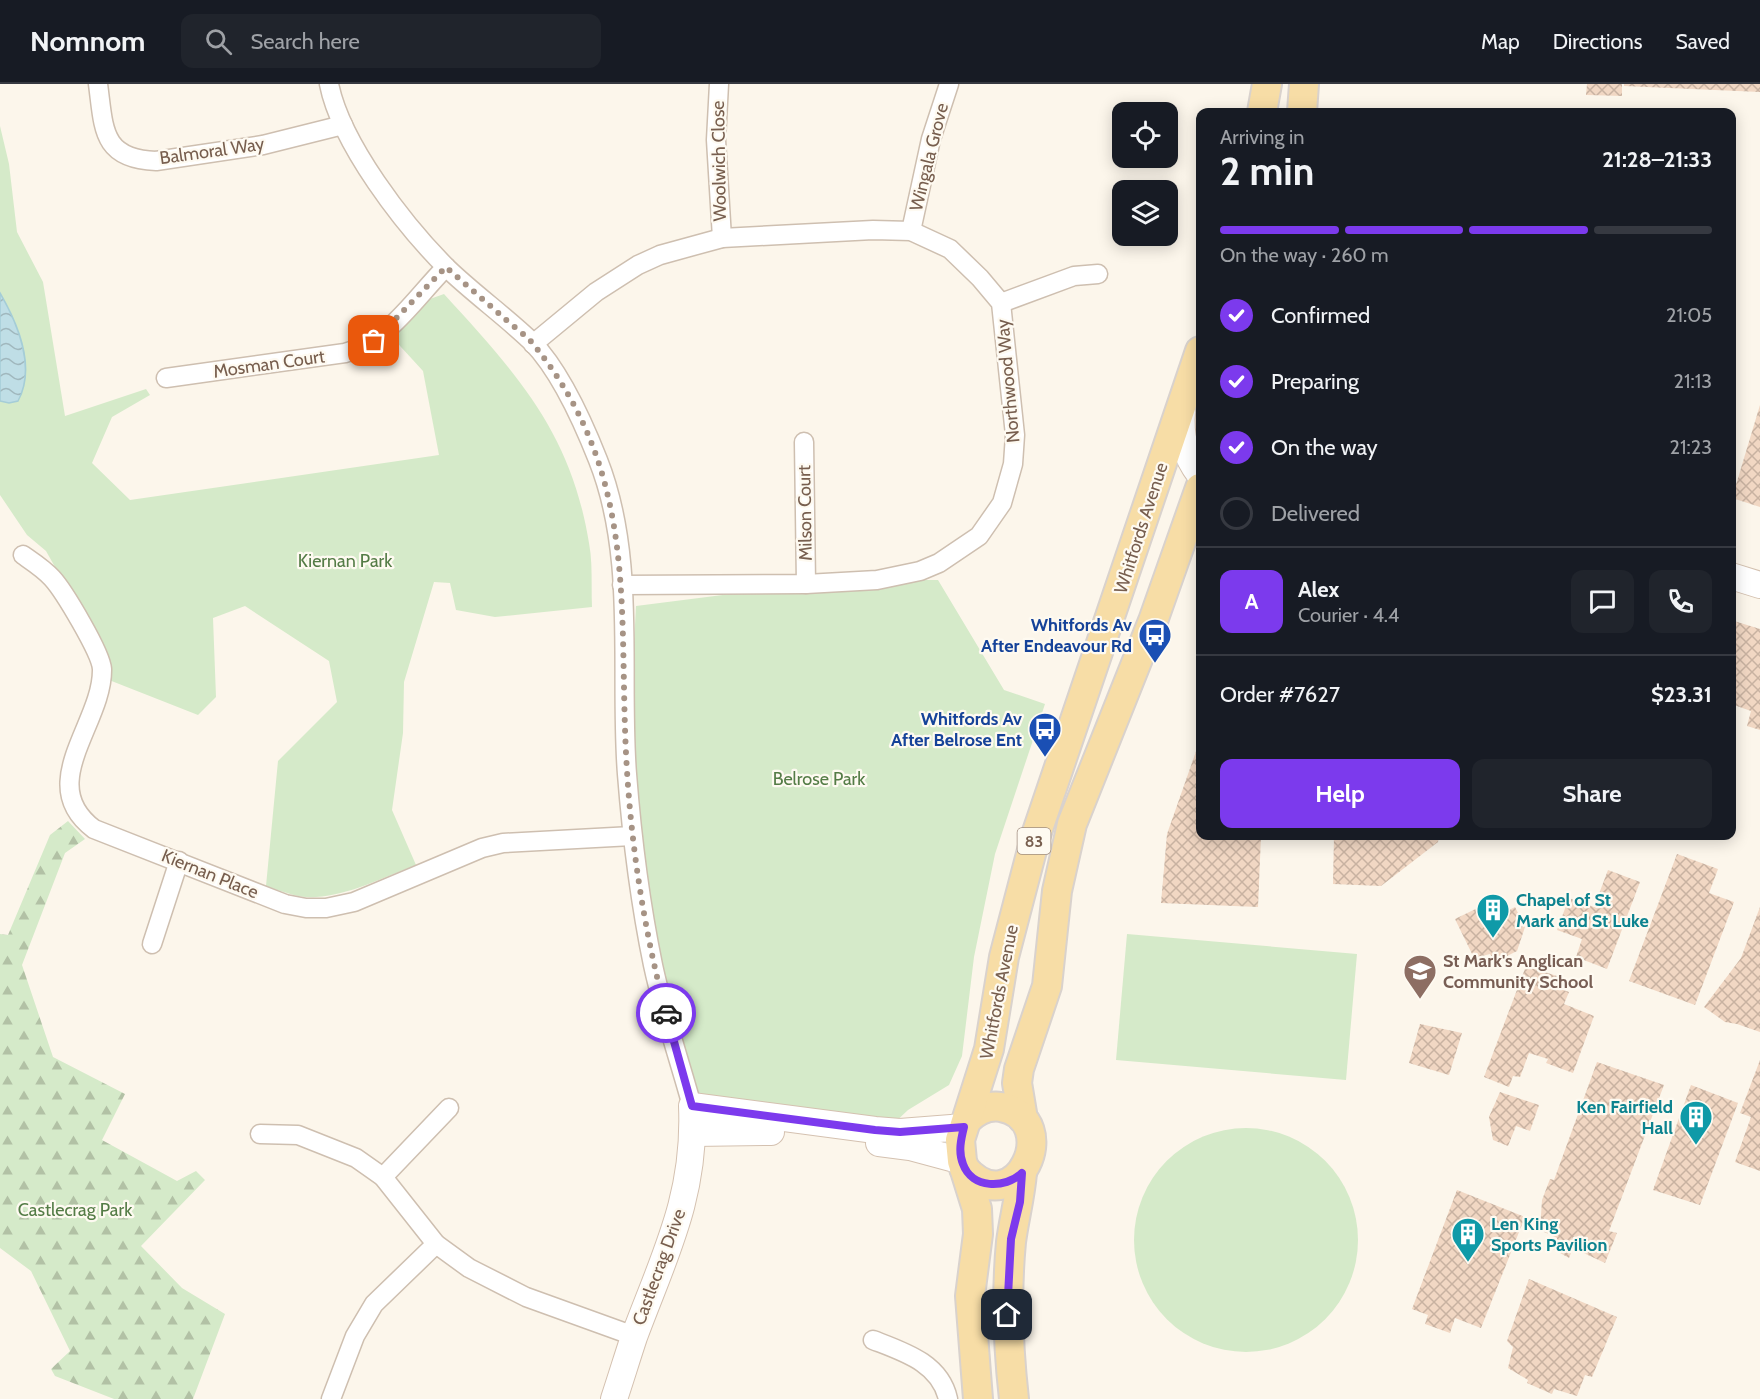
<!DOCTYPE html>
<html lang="en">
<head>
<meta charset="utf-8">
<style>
  body { margin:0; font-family:Cabin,sans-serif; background:#20242c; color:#f1f3f6; height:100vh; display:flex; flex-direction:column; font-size:22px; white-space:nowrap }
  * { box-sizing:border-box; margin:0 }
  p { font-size:20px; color:#9ea1a6 }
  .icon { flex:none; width:33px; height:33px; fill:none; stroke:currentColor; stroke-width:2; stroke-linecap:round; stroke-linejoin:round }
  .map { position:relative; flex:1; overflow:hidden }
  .side { position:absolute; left:1196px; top:24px; width:540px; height:732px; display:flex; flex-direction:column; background:#171b24; border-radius:12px; box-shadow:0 3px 15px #0003 }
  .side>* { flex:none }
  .buttons { position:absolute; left:1112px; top:18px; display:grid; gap:12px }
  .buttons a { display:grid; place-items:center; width:66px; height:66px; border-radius:12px; background:#171b24; box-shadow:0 3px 15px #0003; font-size:30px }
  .pin { position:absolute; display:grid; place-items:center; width:51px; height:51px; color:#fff; margin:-26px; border-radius:12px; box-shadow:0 3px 9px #0006 }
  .courier { position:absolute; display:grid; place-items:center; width:60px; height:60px; margin:-30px; border:4px solid #7c3aed; border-radius:50%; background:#fff; color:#222; box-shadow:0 2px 8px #0007 }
  .head em { font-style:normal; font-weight:700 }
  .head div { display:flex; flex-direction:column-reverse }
  .head { display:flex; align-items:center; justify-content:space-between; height:102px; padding:0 24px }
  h1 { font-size:39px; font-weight:700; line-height:45px }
  .bar { display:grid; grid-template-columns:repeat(4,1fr); gap:9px 6px; align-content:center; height:72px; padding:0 24px }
  .bar i { height:8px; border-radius:4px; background:#363941 }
  .bar .selected { background:#7c3aed }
  .bar p { grid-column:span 4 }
  .line { display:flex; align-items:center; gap:15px; padding:0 24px; border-top:2px solid #363941 }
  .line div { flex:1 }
  .round { display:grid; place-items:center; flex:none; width:63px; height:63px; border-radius:12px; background:#20242c }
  ol { padding:0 24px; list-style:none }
  li { display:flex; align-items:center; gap:18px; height:66px }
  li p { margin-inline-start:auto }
  li .icon { padding:6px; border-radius:50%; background:#7c3aed; color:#fff; stroke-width:4 }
  li:last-child { color:#9ea1a6 }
  li i { width:33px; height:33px; border:3px solid #363941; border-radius:50% }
  .cta { display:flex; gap:12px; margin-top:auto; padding:12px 24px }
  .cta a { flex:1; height:69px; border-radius:12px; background:#7c3aed; color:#fff; font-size:24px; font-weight:700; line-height:69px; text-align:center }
  .cta a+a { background:#20242c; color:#f1f3f6 }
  header { display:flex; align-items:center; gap:36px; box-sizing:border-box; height:84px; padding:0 30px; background:#171b24; border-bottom:2px solid #363941 }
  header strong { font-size:28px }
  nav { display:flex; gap:33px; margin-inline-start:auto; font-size:21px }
  .search { width:420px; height:54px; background:#20242c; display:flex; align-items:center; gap:15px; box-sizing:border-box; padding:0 21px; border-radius:12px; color:#9ea1a6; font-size:22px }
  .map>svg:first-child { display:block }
</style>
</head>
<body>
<header>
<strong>Nomnom</strong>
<div class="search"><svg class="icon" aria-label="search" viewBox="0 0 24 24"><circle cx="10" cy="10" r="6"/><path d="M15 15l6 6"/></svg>Search here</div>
<nav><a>Map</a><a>Directions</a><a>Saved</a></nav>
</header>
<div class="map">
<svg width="1760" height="1315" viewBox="0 0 1760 1315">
  <defs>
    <pattern id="forest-firs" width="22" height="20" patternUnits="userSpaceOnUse" patternTransform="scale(1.5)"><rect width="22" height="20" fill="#d5eac9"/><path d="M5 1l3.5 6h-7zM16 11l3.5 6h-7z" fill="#b2c1a5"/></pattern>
    <pattern id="water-waves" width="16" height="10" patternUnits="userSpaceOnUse" patternTransform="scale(1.5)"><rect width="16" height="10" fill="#bfdee6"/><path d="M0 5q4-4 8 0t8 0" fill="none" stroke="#a0b7bd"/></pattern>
    <pattern id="building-cross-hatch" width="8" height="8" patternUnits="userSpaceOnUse" patternTransform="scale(1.5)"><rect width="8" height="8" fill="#f1d7c3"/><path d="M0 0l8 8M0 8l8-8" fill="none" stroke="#c8b2a1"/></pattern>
  </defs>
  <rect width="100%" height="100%" fill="#fcf6eb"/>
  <polygon fill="url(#forest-firs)" points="68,737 85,755 65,769 22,881 53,973 125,1010 102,1056 177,1097 196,1087 205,1096 141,1162 182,1204 225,1230 193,1315 114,1315 55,1292 51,1285 70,1267 31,1187 0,1164 0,850 8,851 50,751"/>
  <g fill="#d5eac9">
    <path d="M0 42 9 80 17 148 43 198 65 332 146 305 150 311 112 333 92 379 130 416 439 371 423 287 390 251 427 216 444 210C517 290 571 348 589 459 593 480 591 502 592 523L495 533 456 526 450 499 434 498 404 598 403 649 392 726 416 781C384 793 350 811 316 813 300 815 281 807 266 802L278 677 337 618 329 577 245 522 213 534 216 613 198 631 109 596 111 581 55 483 46 467 27 451 0 411Z"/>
    <polygon points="877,496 938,496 1004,606 1045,620 995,770 974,873 962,972 949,1001 908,1026 891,1042 699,1012 655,888 624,753 636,522 818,499"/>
    <polygon points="1127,850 1357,870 1346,996 1116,976"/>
    <circle cx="1246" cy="1156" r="112"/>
  </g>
  <path fill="url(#water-waves)" stroke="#a5cdd7" stroke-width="1.5" d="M0 209C18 240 36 284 18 317L9 319 0 317Z"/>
  <g fill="url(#building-cross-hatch)">
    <polygon points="1587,0 1622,0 1622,12 1586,11"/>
    <polygon points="1624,0 1760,0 1760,8 1624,2"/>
    <polygon points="1760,321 1760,423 1732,414"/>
    <polygon points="1731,536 1760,545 1760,646 1747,642 1751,627 1731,620"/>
    <polygon points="1200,656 1200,752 1261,752 1258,823 1161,819 1167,750"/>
    <polygon points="1334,752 1439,752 1438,758 1381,802 1333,800"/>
    <polygon points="1677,770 1718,785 1709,809 1734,818 1695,921 1629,897"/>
    <polygon points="1608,786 1640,798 1607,885 1576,873 1582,855 1557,846 1569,814 1594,823"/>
    <polygon points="1496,815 1501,830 1515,823 1525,843 1517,867 1495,878 1490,870 1474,874 1455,835"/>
    <polygon points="1760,823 1760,948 1737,940 1725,938 1704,923 1741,874"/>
    <polygon points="1526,882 1557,892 1553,902 1569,908 1564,920 1594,932 1573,989 1546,979 1548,975 1529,969 1520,993 1513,992 1509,1003 1484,993"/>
    <polygon points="1420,940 1462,949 1449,991 1409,979"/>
    <polygon points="1760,976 1760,1087 1735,1078 1751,1033 1740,1029"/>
    <polygon points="1597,978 1664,1001 1609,1147 1617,1149 1605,1179 1573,1164 1569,1174 1553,1165 1557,1154 1540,1146 1542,1116 1550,1095 1554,1096"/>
    <polygon points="1691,1001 1738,1019 1700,1121 1653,1106"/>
    <polygon points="1500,1008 1539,1021 1530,1047 1516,1042 1508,1062 1493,1056 1489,1033"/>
    <polygon points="1457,1106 1525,1133 1481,1244 1455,1234 1450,1249 1425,1240 1428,1231 1412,1225"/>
    <polygon points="1529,1195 1617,1233 1592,1293 1585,1291 1577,1312 1554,1305 1552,1310 1527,1299 1528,1296 1508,1284 1513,1263 1507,1257"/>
  </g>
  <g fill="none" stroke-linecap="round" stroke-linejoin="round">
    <g stroke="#cebfb0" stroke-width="21">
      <g id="street">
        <path d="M98 0C104 44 101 75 156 77L263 61 343 41"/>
        <path d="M329 0C341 60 404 141 447 184 474 210 505 232 532 258 561 288 583 338 598 376 637 474 619 588 627 690 632 754 640 818 653 881 663 928 679 975 692 1022"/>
        <polyline points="719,0 716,56 722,154"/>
        <polyline points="911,147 931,55 949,0"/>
        <polyline points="1001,219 1074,192 1098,190"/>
        <polyline points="533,260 596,208 638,181 660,171 722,154 873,146 911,147 950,165 980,194 1001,219 1015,351 1013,380 1002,419 979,452 939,479 920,487 877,496 806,500 622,501"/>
        <path d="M166 294 345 269C389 257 415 214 446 183"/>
        <polyline points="804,358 806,500"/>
        <path d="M23 471C33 478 44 485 52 494 64 507 101 569 102 585 103 640 34 700 94 745L285 820 306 824H326L354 818 482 764 503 759 632 752"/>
        <polyline points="152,860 179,777"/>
        <polyline points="260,1050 298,1051 356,1074 383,1093 436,1160 469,1184 526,1213 634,1252"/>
        <polyline points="383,1093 449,1024"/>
        <path d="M873 1256C904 1268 940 1279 948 1315"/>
        <polyline points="331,1315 355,1252 374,1220 436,1160"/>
      </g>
    </g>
    <g stroke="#d4c1b0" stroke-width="28">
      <g id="secondary">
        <path d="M1182 327C1180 353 1185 371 1200 391"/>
        <polyline points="1731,492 1760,501"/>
        <polyline points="693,1049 771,1048"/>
        <polyline points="879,1059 910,1063 962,1077"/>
        <path d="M614 1315C621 1294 627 1274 634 1253 664 1172 696 1113 692 1022L875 1046 900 1048 964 1043"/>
      </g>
    </g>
    <g stroke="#d9d2cd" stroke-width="32">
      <g id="primary">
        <polyline points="1262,28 1267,0"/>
        <polyline points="1302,28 1304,0"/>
        <polyline points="1023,1035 1017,999 1019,985 1047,902 1057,807 1072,740 1153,537 1200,404"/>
        <path d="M964 1084C1016 1143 1065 1035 1001 1023 988 1021 976 1027 967 1036"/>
        <polyline points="978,1315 970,1212 978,1150 977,1125 962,1077 960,1056 989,965 1004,873 1036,751 1200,267"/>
        <path d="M1014 1315C1008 1262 1006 1211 1011 1158 1014 1135 1020 1113 1022 1089"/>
      </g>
    </g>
    <use href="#street" stroke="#fff" stroke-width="18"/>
    <use href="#secondary" stroke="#fff" stroke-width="26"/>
    <use href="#primary" stroke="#f7dda6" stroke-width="28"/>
  </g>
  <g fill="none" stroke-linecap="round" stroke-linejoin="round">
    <path stroke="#a69385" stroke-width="6" stroke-dasharray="0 10.8" d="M374 257 446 183C465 200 485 217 504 234 514 243 526 251 534 261 642 395 617 530 627 687 632 768 645 850 666 929"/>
    <path stroke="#7c3aed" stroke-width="8" d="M666 929 692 1022 875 1046 900 1048 964 1043C961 1055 958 1068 963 1080 972 1105 1005 1105 1022 1089L1020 1118 1011 1155 1007 1231"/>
  </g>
  <defs>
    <g id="bus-pin" transform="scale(1.725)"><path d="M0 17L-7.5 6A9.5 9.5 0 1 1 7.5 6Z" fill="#1a4fb4" stroke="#fefaf1"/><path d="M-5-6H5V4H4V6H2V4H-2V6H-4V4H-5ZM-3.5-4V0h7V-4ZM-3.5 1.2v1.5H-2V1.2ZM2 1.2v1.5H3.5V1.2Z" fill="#fff"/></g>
    <g id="building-pin" transform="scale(1.725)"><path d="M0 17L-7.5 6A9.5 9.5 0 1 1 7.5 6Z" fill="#0f9aa8" stroke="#fefaf1"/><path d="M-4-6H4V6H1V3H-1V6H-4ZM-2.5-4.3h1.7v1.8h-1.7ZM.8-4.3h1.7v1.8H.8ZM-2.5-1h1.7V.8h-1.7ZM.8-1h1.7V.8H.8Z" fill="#fff"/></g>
    <g id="school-pin" transform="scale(1.725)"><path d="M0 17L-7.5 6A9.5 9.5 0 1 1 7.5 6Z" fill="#8d6e63" stroke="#fefaf1"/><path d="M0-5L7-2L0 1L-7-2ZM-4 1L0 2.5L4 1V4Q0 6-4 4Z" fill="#fff"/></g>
  </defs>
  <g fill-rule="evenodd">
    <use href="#bus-pin" x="1155" y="551"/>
    <use href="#bus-pin" x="1045" y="645"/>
    <use href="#building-pin" x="1493" y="826"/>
    <use href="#school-pin" x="1420" y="887"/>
    <use href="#building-pin" x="1696" y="1033"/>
    <use href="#building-pin" x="1468" y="1150"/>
  </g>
  <g text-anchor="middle" stroke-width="4.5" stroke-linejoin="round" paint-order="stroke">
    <rect fill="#fefaf1" stroke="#a08d7f" stroke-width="1.5" x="1017.5" y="744" width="33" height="26" rx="4.5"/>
    <g font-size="16" font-weight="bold" fill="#775e4e">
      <text x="1034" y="763">83</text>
    </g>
    <g font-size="18" fill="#775e4e" stroke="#fefaf1">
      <text transform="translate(212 67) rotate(-8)" y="6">Balmoral Way</text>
      <text transform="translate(929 73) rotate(-76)" y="6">Wingala Grove</text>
      <text transform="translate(719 77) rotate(-91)" y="6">Woolwich Close</text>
      <text transform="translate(269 280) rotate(-8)" y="6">Mosman Court</text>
      <text transform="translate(1008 297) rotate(-95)" y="6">Northwood Way</text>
      <text transform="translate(805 429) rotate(-91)" y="6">Milson Court</text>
      <text transform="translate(1141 444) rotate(-72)" y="6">Whitfords Avenue</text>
      <text transform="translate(210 790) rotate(22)" y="6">Kiernan Place</text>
      <text transform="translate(999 908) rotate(-79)" y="6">Whitfords Avenue</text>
      <text transform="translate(659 1183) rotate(-70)" y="6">Castlecrag Drive</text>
    </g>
    <g font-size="18" fill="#547c46" stroke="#fefaf1">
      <text x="345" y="483">Kiernan Park</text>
      <text x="819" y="701">Belrose Park</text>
      <text x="75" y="1132">Castlecrag Park</text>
    </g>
    <g font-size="18" font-weight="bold" fill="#164399" stroke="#fefaf1" text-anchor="end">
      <text x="1132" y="547">Whitfords Av<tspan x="1132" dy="21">After Endeavour Rd</tspan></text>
      <text x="1022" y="641">Whitfords Av<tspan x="1022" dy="21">After Belrose Ent</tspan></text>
    </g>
    <g font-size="18" font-weight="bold" fill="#0d838f" stroke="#fefaf1" text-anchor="start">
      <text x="1516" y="822">Chapel of St<tspan x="1516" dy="21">Mark and St Luke</tspan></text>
      <text x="1673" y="1029" text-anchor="end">Ken Fairfield<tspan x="1673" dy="21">Hall</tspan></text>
      <text x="1491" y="1146">Len King<tspan x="1491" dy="21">Sports Pavilion</tspan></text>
    </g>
    <g font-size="18" font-weight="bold" fill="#785e54" stroke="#fefaf1" text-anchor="start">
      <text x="1443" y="883">St Mark's Anglican<tspan x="1443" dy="21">Community School</tspan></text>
    </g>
  </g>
</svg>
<div class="buttons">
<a><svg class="icon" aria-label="locate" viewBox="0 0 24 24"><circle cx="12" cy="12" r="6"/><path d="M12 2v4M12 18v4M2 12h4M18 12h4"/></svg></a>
<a><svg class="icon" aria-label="layers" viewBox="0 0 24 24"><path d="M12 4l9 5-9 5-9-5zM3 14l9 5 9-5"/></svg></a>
</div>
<div class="pin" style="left:374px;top:257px;background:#ea580c"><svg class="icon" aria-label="bag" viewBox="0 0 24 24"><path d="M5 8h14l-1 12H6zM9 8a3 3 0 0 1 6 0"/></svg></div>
<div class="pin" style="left:1007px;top:1231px;background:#1f2937"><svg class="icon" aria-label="home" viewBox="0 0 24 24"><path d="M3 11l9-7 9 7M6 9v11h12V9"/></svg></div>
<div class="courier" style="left:666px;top:929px"><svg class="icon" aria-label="car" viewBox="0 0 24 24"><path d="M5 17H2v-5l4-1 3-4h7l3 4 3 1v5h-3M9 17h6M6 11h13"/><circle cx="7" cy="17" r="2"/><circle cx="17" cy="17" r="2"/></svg></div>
<section class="side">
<div class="head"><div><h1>2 min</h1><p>Arriving in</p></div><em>21:28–21:33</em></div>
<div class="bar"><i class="selected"></i><i class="selected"></i><i class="selected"></i><i></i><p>On the way · 260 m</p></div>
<ol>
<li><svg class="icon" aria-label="check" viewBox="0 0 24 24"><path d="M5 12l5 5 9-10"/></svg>Confirmed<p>21:05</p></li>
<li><svg class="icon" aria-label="check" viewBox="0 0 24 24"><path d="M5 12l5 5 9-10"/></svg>Preparing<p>21:13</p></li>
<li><svg class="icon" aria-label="check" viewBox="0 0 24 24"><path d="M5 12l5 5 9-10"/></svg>On the way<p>21:23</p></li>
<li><i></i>Delivered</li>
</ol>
<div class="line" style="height:108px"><b class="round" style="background:#7c3aed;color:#fff">A</b><div><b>Alex</b><p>Courier · 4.4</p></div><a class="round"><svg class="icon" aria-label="chat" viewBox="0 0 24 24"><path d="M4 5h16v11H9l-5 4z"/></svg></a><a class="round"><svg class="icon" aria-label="phone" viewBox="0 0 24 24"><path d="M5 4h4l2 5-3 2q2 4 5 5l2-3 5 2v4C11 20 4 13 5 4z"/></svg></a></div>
<div class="line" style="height:78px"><div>Order #7627</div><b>$23.31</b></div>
<div class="cta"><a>Help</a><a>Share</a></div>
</section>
</div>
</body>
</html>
